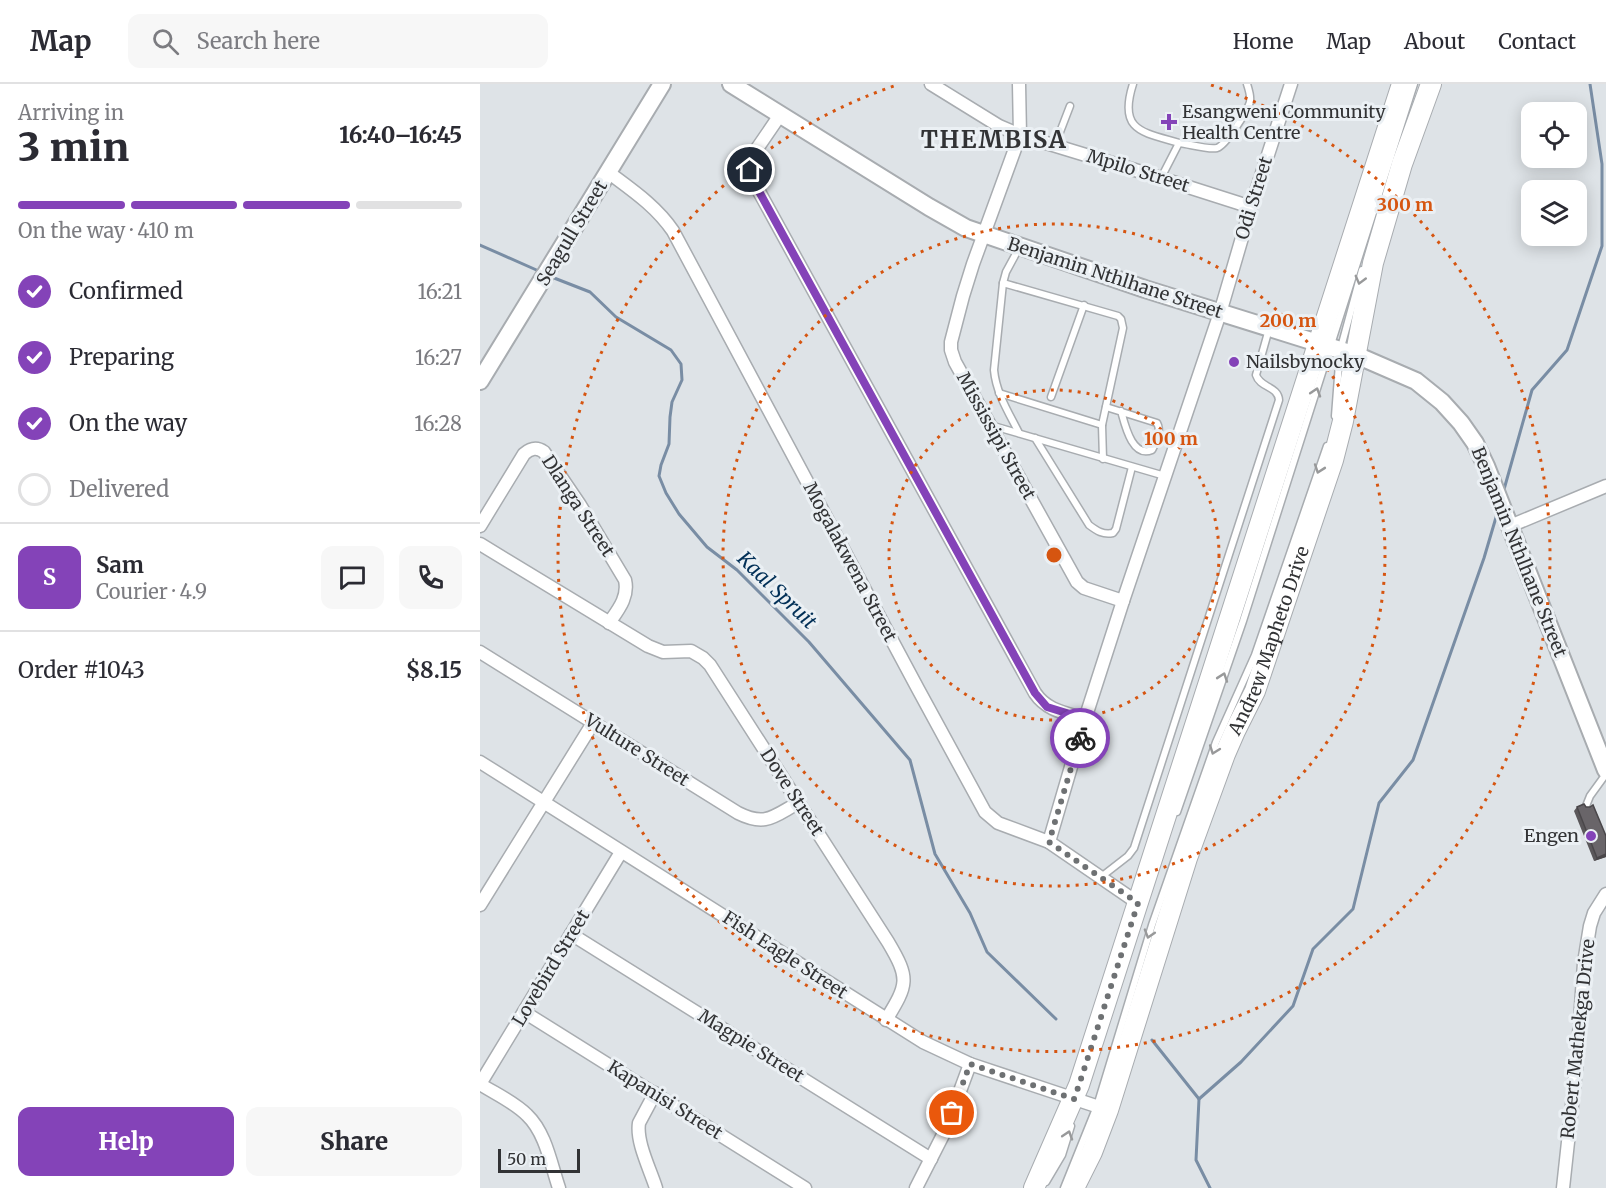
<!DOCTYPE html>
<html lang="en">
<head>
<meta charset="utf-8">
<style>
  body { margin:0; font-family:Merriweather,serif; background:#f7f7f7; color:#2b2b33; height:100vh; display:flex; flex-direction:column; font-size:22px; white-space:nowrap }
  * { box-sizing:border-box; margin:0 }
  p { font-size:20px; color:#7c7c81 }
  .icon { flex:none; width:33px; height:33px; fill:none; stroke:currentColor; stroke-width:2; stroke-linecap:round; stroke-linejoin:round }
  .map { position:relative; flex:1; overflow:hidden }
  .sheet { display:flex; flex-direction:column; background:#fff; width:480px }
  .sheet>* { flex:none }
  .fabs { position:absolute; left:1041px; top:18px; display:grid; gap:12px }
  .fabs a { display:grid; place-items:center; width:66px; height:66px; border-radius:12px; background:#fff; box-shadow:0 3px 15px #0003; font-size:30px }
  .scale { position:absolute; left:18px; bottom:15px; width:82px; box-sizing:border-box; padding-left:6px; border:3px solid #323335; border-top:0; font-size:16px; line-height:21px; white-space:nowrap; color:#323335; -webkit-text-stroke:4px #ebf0f4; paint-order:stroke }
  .pin { position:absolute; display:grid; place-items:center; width:51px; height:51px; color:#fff; margin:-26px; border:3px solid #fff; border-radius:50%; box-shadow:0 2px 6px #0007 }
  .courier { position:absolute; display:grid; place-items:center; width:60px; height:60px; margin:-30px; border:4px solid #8443b8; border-radius:50%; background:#fff; color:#222; box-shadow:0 2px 8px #0007 }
  .summary em { font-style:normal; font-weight:800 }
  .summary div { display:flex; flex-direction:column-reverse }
  .summary { display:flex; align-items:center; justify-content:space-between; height:102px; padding:0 18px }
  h1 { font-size:39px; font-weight:800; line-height:45px }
  .bar { display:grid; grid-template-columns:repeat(4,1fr); gap:9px 6px; align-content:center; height:72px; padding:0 18px }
  .bar i { height:8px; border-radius:4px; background:#e1e1e2 }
  .bar .on { background:#8443b8 }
  .bar p { grid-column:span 4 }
  .line { display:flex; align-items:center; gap:15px; padding:0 18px; border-top:2px solid #e1e1e2 }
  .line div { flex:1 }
  .round { display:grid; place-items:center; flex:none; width:63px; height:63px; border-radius:12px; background:#f7f7f7 }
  ol { padding:0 18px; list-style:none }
  li { display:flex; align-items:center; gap:18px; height:66px }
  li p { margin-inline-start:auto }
  li .icon { padding:6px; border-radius:50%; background:#8443b8; color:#fff; stroke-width:4 }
  li:last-child { color:#7c7c81 }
  li i { width:33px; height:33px; border:3px solid #e1e1e2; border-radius:50% }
  .cta { display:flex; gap:12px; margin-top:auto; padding:12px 18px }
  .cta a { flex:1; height:69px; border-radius:12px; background:#8443b8; color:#fff; font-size:24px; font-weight:800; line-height:69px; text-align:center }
  .cta a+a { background:#f7f7f7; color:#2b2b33 }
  header { display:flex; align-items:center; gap:36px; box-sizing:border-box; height:84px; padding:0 30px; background:#fff; border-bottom:2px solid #e1e1e2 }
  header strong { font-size:28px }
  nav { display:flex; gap:33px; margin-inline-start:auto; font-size:21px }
  .search { width:420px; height:54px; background:#f7f7f7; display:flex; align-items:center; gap:15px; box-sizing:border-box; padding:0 21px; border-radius:12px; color:#7c7c81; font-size:22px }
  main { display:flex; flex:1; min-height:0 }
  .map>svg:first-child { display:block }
</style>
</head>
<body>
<header>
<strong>Map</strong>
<div class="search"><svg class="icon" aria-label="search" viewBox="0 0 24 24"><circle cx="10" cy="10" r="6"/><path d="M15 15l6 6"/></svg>Search here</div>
<nav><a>Home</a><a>Map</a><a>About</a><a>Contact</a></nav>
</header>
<main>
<section class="sheet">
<div class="summary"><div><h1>3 min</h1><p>Arriving in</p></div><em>16:40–16:45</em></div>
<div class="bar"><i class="on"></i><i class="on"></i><i class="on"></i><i></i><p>On the way · 410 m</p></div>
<ol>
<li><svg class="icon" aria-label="check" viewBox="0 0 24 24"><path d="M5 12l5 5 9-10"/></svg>Confirmed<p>16:21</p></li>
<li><svg class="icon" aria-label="check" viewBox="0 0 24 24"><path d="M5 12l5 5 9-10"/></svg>Preparing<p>16:27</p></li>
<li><svg class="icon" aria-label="check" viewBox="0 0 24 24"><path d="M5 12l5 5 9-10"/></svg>On the way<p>16:28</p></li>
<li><i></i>Delivered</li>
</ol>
<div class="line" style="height:108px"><b class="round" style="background:#8443b8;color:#fff">S</b><div><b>Sam</b><p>Courier · 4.9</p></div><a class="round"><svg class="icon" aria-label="chat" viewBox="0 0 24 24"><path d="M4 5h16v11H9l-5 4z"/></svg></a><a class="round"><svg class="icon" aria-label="phone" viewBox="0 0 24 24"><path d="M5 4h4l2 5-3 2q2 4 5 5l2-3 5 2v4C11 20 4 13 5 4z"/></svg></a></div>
<div class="line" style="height:78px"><div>Order #1043</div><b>$8.15</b></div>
<div class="cta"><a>Help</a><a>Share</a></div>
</section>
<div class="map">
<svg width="1126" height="1104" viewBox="0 0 1126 1104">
  <rect width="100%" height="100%" fill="#dee3e7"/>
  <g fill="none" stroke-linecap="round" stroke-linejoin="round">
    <g stroke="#798da4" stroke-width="3">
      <polyline points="0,161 61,188"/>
      <polyline points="69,192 110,208 136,233 191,266 201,280 202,296 192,318 190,333 189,360 181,381 179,392 186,409 199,430 227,463 257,486 329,558 430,676 455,770 490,829 507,868 576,935"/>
      <polyline points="1023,409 1052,306 1087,266 1122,162 1122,80 1110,0"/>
      <polyline points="672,956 719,1015 716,1076 730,1104"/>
      <polyline points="719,1015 761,978 813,922 833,865 873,825 899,719 933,676 1004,474 1017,430"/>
    </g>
    <g stroke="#a8acb0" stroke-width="9">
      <g id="service">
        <path d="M653 0C638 47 662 48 699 59L681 94"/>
        <path d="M699 59C709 60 728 66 737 64 746 61 767 28 770 18 771 12 769 6 767 0"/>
        <polyline points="575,61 590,22"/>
        <polyline points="523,199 638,232 641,235 643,244 622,341 623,375"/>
        <polyline points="519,309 622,341"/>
        <polyline points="571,313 604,221"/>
        <path d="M626 323 677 339C682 348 676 358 672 366 652 374 645 341 641 327"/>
        <polyline points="855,332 860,267 882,186"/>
        <polyline points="510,341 685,392"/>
        <path d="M539 349C529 329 516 309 514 286L523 199 526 188 539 164"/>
        <path d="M555 354 609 441C617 447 623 451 633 449L636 445 652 383"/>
        <polyline points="1106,722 1110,712 1126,690"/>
        <polyline points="697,728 763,537 934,0"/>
        <path d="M621 793 648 772 654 764 799 316C798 302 780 304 776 291L789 245"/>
        <polyline points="566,1098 582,1071 591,1042"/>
        <polyline points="584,1104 617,1022 672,841 736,658 775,571 847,362"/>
      </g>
    </g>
    <g stroke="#a8acb0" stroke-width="15">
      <g id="minor">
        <polyline points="451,0 519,42 540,51 655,86 771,123"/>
        <polyline points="539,0 540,51 493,180 483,212 471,258 471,266 475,278 597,498 604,504 643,517"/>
        <path d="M300 31 272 72C267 84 271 92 276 102L555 609C567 627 586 629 605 635"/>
        <path d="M128 88C152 106 176 122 193 147L438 605 505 728 518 739 569 758 658 819"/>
        <path d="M0 442 44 370C51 364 57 363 64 368L100 421 145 496C149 513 138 526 129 539"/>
        <polyline points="1030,442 1126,402"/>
        <path d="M0 460 168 562 183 568 211 567 223 574 230 581 408 858C430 895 428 900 406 936"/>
        <path d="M0 568 258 729C286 743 294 732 318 719"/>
        <polyline points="0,678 443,958 490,980 628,1026"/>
        <polyline points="569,758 605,635 643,517 740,229 771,123 811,0"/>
        <polyline points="0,821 113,639"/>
        <polyline points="91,850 451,1075"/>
        <polyline points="44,928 325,1104"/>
        <polyline points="0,1000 141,768"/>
        <path d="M0 1000C16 1010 34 1018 47 1031 66 1049 71 1081 79 1104"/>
        <path d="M175 1009 159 1039C156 1058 170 1085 176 1104"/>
        <polyline points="436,1104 466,1045 490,980"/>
        <polyline points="1083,1104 1098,966 1104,879 1110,842 1114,829 1126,810"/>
      </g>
    </g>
    <g stroke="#a8acb0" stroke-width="20">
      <g id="tertiary">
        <polyline points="251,0 449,123 486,144 665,205 876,271 936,297 962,318 981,339 995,359 1006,382 1126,686"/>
        <polyline points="0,297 182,0"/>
      </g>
    </g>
    <g stroke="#a8acb0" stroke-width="22">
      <g id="primary">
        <polyline points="554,1104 599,1001 922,0"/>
        <path id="s1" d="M594 1104 612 1068 628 1026 707 774 745 670 755 647 775 607 853 376 863 337 893 179 922 80 951 0"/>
      </g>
    </g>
    <use href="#service" stroke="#fff" stroke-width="6"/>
    <use href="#minor" stroke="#fff" stroke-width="12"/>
    <use href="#tertiary" stroke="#fff" stroke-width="16"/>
    <use href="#primary" stroke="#fff" stroke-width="20"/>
  </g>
  <polygon fill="#5a575a" points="1097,723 1110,723 1126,752 1126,773 1114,777 1094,727"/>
  <polygon fill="#4a474a" points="1126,770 1126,773 1114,777 1117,774"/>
  <polygon fill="#696569" stroke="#4a474a" stroke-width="1.5" points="1104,720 1106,723 1110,723 1113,721 1126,752 1126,770 1117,774 1097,723"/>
  <defs><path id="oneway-chevron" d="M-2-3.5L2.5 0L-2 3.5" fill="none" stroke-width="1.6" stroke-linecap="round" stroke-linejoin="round" transform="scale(1.5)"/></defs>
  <g stroke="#98999a">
    <use href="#oneway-chevron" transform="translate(880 196) rotate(105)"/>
    <use href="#oneway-chevron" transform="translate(836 308) rotate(-72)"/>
    <use href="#oneway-chevron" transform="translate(839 385) rotate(109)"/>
    <use href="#oneway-chevron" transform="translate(743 593) rotate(-71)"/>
    <use href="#oneway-chevron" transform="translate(734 666) rotate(110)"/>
    <use href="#oneway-chevron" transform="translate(669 850) rotate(107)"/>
    <use href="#oneway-chevron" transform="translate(588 1051) rotate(-72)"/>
  </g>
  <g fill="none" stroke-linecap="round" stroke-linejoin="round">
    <polyline stroke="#6e7173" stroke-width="6" stroke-dasharray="0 10.8" points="472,1029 490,980 594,1015 599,1001 658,819 569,758 600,654"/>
    <polyline stroke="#8443b8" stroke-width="8" points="270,86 276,102 555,609 567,623 606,635 600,654"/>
  </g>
  <g fill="none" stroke="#d65510" stroke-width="3" stroke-dasharray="3 6">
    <circle cx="574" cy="471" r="165"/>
    <circle cx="574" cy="471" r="331"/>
    <path d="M731 1A496 496 0 1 1 417 1"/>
  </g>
  <g fill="#8443b8" stroke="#ebf0f4" stroke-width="2">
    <path d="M686 29h6v6h6v6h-6v6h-6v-6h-6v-6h6z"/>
    <circle cx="754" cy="278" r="6"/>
    <circle cx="1111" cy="752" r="6"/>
  </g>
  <g text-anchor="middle" stroke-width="6" stroke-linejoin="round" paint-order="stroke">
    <g font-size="18" fill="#323335" stroke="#ebf0f4" text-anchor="start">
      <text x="702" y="34">Esangweni Community<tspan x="702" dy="21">Health Centre</tspan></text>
      <text x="766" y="284">Nailsbynocky</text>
      <text x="1099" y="758" text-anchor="end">Engen</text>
    </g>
    <g font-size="18" fill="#323335" stroke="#ebf0f4">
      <text transform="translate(658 87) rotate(17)" y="6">Mpilo Street</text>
      <text transform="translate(774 114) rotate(-73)" y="6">Odi Street</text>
      <text transform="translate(92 149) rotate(-59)" y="6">Seagull Street</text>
      <text transform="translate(635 194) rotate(18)" y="6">Benjamin Nthlhane Street</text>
      <text transform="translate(516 352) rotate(61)" y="6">Mississipi Street</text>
      <text transform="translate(98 422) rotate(57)" y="6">Dlanga Street</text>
      <text transform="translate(1039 468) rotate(68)" y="6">Benjamin Nthlhane Street</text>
      <text transform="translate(370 478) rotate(62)" y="6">Mogalakwena Street</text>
      <text dy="6" stroke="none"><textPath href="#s1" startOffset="582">Andrew Mapheto Drive</textPath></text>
      <text transform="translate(157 666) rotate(32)" y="6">Vulture Street</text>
      <text transform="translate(312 708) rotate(57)" y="6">Dove Street</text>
      <text transform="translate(305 871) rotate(33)" y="6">Fish Eagle Street</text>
      <text transform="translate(71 884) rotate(-59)" y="6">Lovebird Street</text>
      <text transform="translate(1098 955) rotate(-84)" y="6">Robert Mathekga Drive</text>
      <text transform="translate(271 962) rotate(32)" y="6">Magpie Street</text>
      <text transform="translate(185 1016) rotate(32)" y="6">Kapanisi Street</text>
    </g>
    <g font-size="20" font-style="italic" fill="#023057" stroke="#ebf0f4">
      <text transform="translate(297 506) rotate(44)" y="7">Kaal Spruit</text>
    </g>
    <g font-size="24" font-weight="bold" letter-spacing="1.5" fill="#323335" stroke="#ebf0f4">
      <text x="514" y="64">THEMBISA</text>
    </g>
  </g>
  <circle cx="574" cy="471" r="9" fill="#d65510" stroke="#ebf0f4" stroke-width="3"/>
  <g font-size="18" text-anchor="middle" font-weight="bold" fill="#d65510" stroke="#ebf0f4" stroke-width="6" stroke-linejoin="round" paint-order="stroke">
    <text x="925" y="127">300 m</text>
    <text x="808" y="243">200 m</text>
    <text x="691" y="361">100 m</text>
  </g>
</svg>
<div class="fabs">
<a><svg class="icon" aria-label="locate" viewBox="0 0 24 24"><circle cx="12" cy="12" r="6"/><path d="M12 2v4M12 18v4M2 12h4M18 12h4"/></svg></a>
<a><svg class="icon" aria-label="layers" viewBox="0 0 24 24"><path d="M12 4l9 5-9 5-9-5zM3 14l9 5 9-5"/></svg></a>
</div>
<div class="scale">50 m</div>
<div class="pin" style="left:472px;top:1029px;background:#ea580c"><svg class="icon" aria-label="bag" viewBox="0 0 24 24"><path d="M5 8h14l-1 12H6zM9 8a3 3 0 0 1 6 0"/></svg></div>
<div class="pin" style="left:270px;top:86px;background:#1f2937"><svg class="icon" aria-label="home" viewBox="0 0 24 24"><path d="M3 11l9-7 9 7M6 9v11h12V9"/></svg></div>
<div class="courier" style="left:600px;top:654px"><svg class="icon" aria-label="bike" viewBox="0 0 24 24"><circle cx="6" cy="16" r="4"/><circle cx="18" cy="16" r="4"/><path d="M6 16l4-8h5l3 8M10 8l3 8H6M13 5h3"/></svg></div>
</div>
</main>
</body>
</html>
